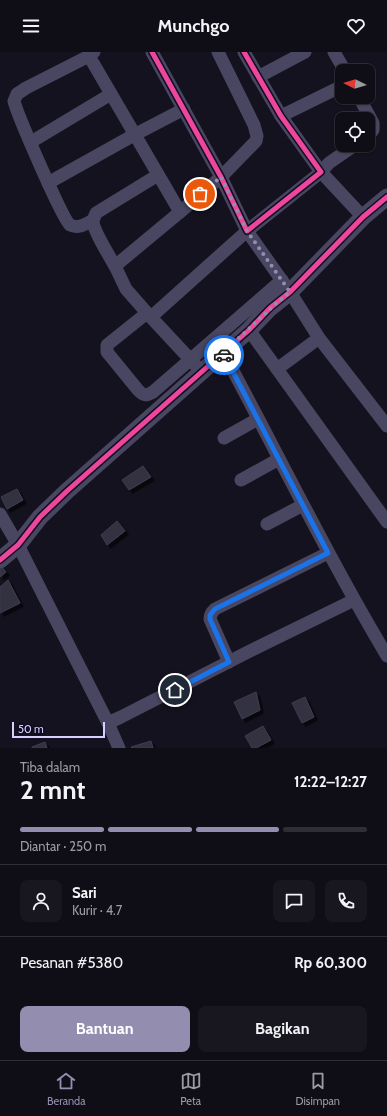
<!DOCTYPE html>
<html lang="id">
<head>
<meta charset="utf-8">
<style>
  body { margin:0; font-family:Cabin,sans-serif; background:#18171f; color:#f1f3f6; height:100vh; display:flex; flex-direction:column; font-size:15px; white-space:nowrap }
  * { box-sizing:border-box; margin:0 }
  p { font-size:13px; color:#9b9ca1 }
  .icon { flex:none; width:22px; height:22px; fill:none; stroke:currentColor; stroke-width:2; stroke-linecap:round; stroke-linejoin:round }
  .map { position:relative; height:696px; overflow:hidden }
  .sheet { display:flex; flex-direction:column; background:#0f0e16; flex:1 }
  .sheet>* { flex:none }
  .needle { width:26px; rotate:275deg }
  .controls { position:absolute; left:335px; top:12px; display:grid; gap:8px }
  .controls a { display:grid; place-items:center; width:40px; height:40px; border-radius:8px; background:#0f0e16; box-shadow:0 1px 3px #0004,0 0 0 1px #2f2e35; font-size:20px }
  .scale { position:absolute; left:12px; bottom:10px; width:93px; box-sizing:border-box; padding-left:4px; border:2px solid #d7d0ff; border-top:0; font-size:11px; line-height:14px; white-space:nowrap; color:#d7d0ff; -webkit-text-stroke:3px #110c24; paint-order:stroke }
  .pin { position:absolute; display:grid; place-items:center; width:34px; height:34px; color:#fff; margin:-17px; border:2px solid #fff; border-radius:50%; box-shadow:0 1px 4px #0007 }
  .courier { position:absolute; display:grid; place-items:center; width:40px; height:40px; margin:-20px; border:3px solid #1a73e8; border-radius:50%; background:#fff; color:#222; box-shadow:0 1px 5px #0007 }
  .summary em { font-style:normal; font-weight:700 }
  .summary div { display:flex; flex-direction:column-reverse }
  .summary { display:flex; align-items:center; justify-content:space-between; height:68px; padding:0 20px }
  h1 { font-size:26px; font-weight:700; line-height:30px }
  .bar { display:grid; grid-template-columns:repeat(4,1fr); gap:6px 4px; align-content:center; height:48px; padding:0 20px }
  .bar i { height:5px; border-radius:3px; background:#2f2e35 }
  .bar .selected { background:#938eb0 }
  .bar p { grid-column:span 4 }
  .line { display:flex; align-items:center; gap:10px; padding:0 20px; border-top:1px solid #2f2e35 }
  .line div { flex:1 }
  .round { display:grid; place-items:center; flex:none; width:42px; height:42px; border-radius:8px; background:#18171f }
  .button { display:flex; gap:8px; margin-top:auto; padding:8px 20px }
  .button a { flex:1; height:46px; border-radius:8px; background:#938eb0; color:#fff; font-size:16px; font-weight:700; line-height:46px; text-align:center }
  .button a+a { background:#18171f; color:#f1f3f6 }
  header { display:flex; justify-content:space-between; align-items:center; height:52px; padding:0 20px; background:#0f0e16; font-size:18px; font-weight:700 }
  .dock { display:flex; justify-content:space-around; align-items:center; height:56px; border-top:1px solid #2f2e35; background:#0f0e16; font-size:11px; color:#9b9ca1 }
  .dock a { display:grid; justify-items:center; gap:2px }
  .dock .selected { color:#938eb0 }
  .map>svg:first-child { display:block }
</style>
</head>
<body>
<header><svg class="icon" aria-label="menu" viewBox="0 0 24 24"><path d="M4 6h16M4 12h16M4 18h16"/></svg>Munchgo<svg class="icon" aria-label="heart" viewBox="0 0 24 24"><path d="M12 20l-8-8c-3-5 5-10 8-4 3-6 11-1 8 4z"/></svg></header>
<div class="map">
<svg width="387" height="696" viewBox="0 0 387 696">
  <defs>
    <filter id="shadow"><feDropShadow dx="3.5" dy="3.5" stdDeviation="0" flood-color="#0009"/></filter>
  </defs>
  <rect width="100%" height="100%" fill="#14121e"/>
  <g fill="#323041" stroke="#413c53" filter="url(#shadow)">
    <polygon points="143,414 151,425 129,438 122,428"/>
    <polygon points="17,437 23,448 7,457 1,445"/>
    <polygon points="117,469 125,479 107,493 101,483"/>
    <polygon points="0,513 6,520 0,525"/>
    <polygon points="8,528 20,551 0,561 0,535"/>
    <polygon points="256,640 260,658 242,667 234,650"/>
    <polygon points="305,645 314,665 302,671 292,651"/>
    <polygon points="263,674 271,688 256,696 252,696 245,684"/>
    <polygon points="151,689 153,696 132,696 131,695"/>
    <polygon points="45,690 47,696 32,696 32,695"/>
  </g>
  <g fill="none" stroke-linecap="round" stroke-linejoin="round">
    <g stroke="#484660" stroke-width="13">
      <polyline points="94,0 89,4 180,160 115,214 126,237 147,261 201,319"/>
      <polyline points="152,0 221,125 247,179 321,120 281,64 244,0"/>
      <polyline points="334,0 345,19"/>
      <path d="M89 4 26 36 17 42 14 49C17 62 63 168 70 173 78 177 86 172 93 168"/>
      <polyline points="258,25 305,0"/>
      <polyline points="359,45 373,71 373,78 368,84"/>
      <polyline points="281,64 342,34"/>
      <polyline points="31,90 111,42"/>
      <polyline points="355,93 329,111 321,120 363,165"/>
      <polyline points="48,131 134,83 184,57"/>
      <polyline points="180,160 221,125 256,89 257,84 254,73 218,0"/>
      <path d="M115 214C110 205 94 180 93 170 93 167 95 164 96 161L158 123"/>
      <path d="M147 261 107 293V300L138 338C144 344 146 344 153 340L282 228"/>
      <polyline points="151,265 247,179 290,240 319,286 387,374"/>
      <polyline points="249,278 387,470"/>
      <path d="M223 300C278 402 328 505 387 604"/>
      <polyline points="277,317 319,286"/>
      <polyline points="224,386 258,367"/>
      <polyline points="241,428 279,407"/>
      <polyline points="0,462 18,493 108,671 119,696"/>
      <polyline points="267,472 303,453"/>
      <path d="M229 610 210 567C210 562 212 560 215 557L328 501"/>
      <polyline points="108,671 121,665 246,601 354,548"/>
    </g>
    <polyline stroke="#484660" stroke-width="17" points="0,508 18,493 40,465 67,439 249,278 270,256 290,240 363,165 387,145"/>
    <g stroke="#110c24" stroke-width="8">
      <g id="cycleway">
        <polyline points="152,0 221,125 247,179 321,120 281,64 244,0"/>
        <polyline points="0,508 18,493 40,465 67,439 249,278 270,256 290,240 363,165 387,145"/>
      </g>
    </g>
    <use href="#cycleway" stroke="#ed469a" stroke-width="5"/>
  </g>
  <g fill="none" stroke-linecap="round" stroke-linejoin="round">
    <path stroke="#938eb0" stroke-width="4" stroke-dasharray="0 7.2" d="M200 142 221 125 247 179 290 240C266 259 246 281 223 300L224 303"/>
    <polyline stroke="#1a73e8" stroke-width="5" points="175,638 229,610 210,567 210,563 215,557 328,501 224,303"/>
  </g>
</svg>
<div class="controls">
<a><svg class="needle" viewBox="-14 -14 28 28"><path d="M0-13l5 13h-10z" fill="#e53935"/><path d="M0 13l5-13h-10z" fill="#9b9ca1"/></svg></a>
<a><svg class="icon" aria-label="locate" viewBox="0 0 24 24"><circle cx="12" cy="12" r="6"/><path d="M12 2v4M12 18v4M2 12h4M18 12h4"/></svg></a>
</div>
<div class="scale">50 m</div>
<div class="pin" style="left:200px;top:142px;background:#ea580c"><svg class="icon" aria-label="bag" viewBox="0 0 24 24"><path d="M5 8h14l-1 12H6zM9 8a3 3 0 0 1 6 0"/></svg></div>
<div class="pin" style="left:175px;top:638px;background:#1f2937"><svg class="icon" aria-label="home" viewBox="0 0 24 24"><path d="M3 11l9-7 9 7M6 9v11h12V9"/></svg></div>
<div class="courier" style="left:224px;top:303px"><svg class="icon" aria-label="car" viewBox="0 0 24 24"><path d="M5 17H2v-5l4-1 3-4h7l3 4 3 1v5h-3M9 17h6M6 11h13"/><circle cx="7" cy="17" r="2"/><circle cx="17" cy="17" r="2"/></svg></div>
</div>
<section class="sheet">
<div class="summary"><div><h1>2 mnt</h1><p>Tiba dalam</p></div><em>12:22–12:27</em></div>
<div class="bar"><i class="selected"></i><i class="selected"></i><i class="selected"></i><i></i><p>Diantar · 250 m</p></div>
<div class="line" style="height:72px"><a class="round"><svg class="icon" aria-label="person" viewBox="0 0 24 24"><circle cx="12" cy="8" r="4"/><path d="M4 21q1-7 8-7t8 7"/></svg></a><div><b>Sari</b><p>Kurir · 4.7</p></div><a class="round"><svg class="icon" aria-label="chat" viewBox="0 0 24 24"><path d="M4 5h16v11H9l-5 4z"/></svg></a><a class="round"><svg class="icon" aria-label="phone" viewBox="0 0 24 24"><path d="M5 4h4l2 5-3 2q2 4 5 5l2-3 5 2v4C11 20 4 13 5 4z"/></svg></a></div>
<div class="line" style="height:52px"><div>Pesanan #5380</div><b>Rp 60,300</b></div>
<div class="button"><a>Bantuan</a><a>Bagikan</a></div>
</section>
<nav class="dock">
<a class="selected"><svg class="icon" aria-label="home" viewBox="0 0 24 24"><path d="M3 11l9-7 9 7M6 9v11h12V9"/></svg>Beranda</a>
<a><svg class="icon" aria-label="map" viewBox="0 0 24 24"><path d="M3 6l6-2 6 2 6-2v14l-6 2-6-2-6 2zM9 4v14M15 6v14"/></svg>Peta</a>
<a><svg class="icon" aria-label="saved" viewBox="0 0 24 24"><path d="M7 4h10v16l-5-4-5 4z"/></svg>Disimpan</a>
</nav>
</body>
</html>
